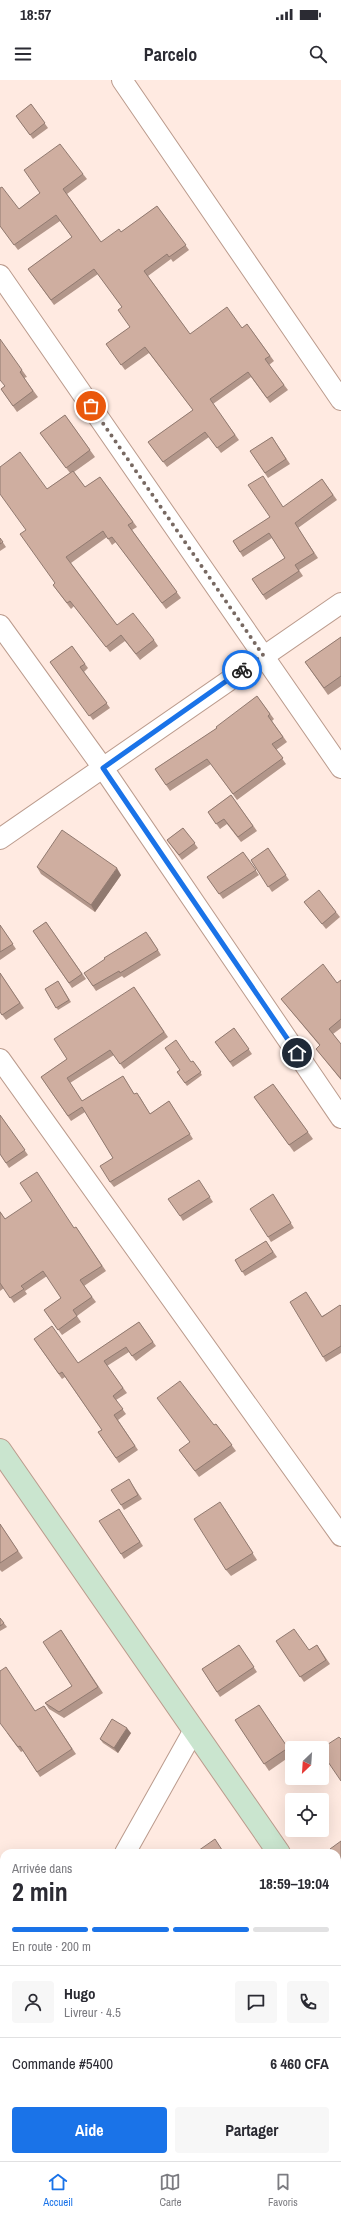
<!DOCTYPE html>
<html lang="fr">
<head>
<meta charset="utf-8">
<style>
  body { margin:0; font-family:"Archivo Narrow",sans-serif; background:#f7f7f7; color:#2b2b33; height:100vh; display:flex; flex-direction:column; font-size:15px; white-space:nowrap }
  * { box-sizing:border-box; margin:0 }
  p { font-size:13px; color:#7c7c81 }
  .icon { flex:none; width:22px; height:22px; fill:none; stroke:currentColor; stroke-width:2; stroke-linecap:round; stroke-linejoin:round }
  .map { position:relative; flex:1; overflow:hidden }
  .side { position:absolute; left:0px; top:1769px; width:341px; height:312px; display:flex; flex-direction:column; background:#fff; border-radius:12px 12px 0 0; box-shadow:0 4px 16px #0002 }
  .side>* { flex:none }
  .needle { width:26px; rotate:205deg }
  .buttons { position:absolute; left:285px; top:1661px; display:grid; gap:8px }
  .buttons a { display:grid; place-items:center; width:44px; height:44px; border-radius:4px; background:#fff; box-shadow:0 4px 16px #0002; font-size:20px }
  .pin { position:absolute; display:grid; place-items:center; width:34px; height:34px; color:#fff; margin:-17px; border:2px solid #fff; border-radius:50%; box-shadow:0 1px 4px #0007 }
  .courier { position:absolute; display:grid; place-items:center; width:40px; height:40px; margin:-20px; border:3px solid #1a73e8; border-radius:50%; background:#fff; color:#222; box-shadow:0 1px 5px #0007 }
  .summary em { font-style:normal; font-weight:800 }
  .summary div { display:flex; flex-direction:column-reverse }
  .summary { display:flex; align-items:center; justify-content:space-between; height:68px; padding:0 12px }
  h1 { font-size:26px; font-weight:800; line-height:30px }
  .bar { display:grid; grid-template-columns:repeat(4,1fr); gap:6px 4px; align-content:center; height:48px; padding:0 12px }
  .bar i { height:5px; border-radius:3px; background:#e1e1e2 }
  .bar .active { background:#1a73e8 }
  .bar p { grid-column:span 4 }
  .line { display:flex; align-items:center; gap:10px; padding:0 12px; border-top:1px solid #e1e1e2 }
  .line div { flex:1 }
  .round { display:grid; place-items:center; flex:none; width:42px; height:42px; border-radius:4px; background:#f7f7f7 }
  .cta { display:flex; gap:8px; margin-top:auto; padding:8px 12px }
  .cta a { flex:1; height:46px; border-radius:4px; background:#1a73e8; color:#fff; font-size:16px; font-weight:800; line-height:46px; text-align:center }
  .cta a+a { background:#f7f7f7; color:#2b2b33 }
  .status { display:flex; justify-content:space-between; align-items:center; height:28px; padding:0 20px; background:#fff; direction:ltr }
  .status svg { height:11px; fill:currentColor }
  header { display:flex; justify-content:space-between; align-items:center; height:52px; padding:0 12px; background:#fff; font-size:18px; font-weight:800 }
  .dock { display:flex; justify-content:space-around; align-items:center; height:56px; border-top:1px solid #e1e1e2; background:#fff; font-size:11px; color:#7c7c81 }
  .dock a { display:grid; justify-items:center; gap:2px }
  .dock .active { color:#1a73e8 }
  .map>svg:first-child { display:block }
</style>
</head>
<body>
<div class="status"><b>18:57</b><svg viewBox="0 0 49 12"><path d="M0 12V9h3v3zM5 12V6h3v6zM10 12V3h3v9zM15 12V0h3v12zM26 1h20v11H26zM47 4h2v5h-2z"/></svg></div>
<header><svg class="icon" aria-label="menu" viewBox="0 0 24 24"><path d="M4 6h16M4 12h16M4 18h16"/></svg>Parcelo<svg class="icon" aria-label="search" viewBox="0 0 24 24"><circle cx="10" cy="10" r="6"/><path d="M15 15l6 6"/></svg></header>
<div class="map">
<svg width="341" height="2081" viewBox="0 0 341 2081">
  <rect width="100%" height="100%" fill="#ffeae1"/>
  <g fill="none" stroke-linecap="round" stroke-linejoin="round">
    <g stroke="#59aeb0" stroke-width="5">
      <polyline points="337,1962 341,1959"/>
      <polyline points="172,2077 172,2081"/>
    </g>
    <g stroke="#bb9b8d" stroke-width="22">
      <g id="street">
        <polyline points="122,0 341,320"/>
        <polyline points="0,195 341,688"/>
        <polyline points="0,545 103,688 341,1038"/>
        <polyline points="0,759 341,523"/>
        <polyline points="0,979 341,1456"/>
        <polyline points="125,1773 194,1650"/>
        <polyline points="0,1856 4,1861 0,1870"/>
        <polyline points="0,1999 4,1992"/>
      </g>
    </g>
    <g stroke="#bb9b8d" stroke-width="24">
      <g id="secondary">
        <polyline points="0,1370 279,1773"/>
        <polyline points="337,1856 341,1862"/>
      </g>
    </g>
    <use href="#street" stroke="#fff" stroke-width="20"/>
    <use href="#secondary" stroke="#cae5cf" stroke-width="22"/>
  </g>
  <g fill="#b2968a">
    <polygon points="31,24 48,48 33,59 16,36"/>
    <polygon points="83,94 87,99 67,114 101,162 121,152 157,126 189,170 173,182 171,179 148,196 190,254 242,248 247,244 274,281 269,285 288,310 270,323 251,297 213,324 239,360 221,373 209,357 167,387 148,362 193,330 149,273 125,290 106,264 130,247 122,227 98,194 54,225 28,189 72,157 60,141 18,170 0,146 19,129 40,113"/>
    <polygon points="22,290 27,297 24,298 38,317 17,332 1,309"/>
    <polygon points="65,335 95,377 74,392 85,407 100,397 137,447 132,450 181,518 166,529 116,462 112,465 107,457 71,483 117,545 154,560 158,566 140,580 125,561 110,572 74,526 71,529 53,505 55,503 47,409 70,393 40,353"/>
    <polygon points="272,357 290,384 268,398 250,371"/>
    <polygon points="322,399 337,420 298,448 318,478 299,490 303,496 266,520 252,499 285,478 272,458 243,477 233,461 270,437"/>
    <polygon points="0,458 6,467 0,471"/>
    <polygon points="341,557 341,606 328,615 305,582"/>
    <polygon points="72,566 88,588 84,592 110,628 93,640 50,582"/>
    <polygon points="257,616 274,639 272,641 287,662 276,670 286,684 237,720 211,684 170,711 155,689 217,648"/>
    <polygon points="231,715 257,751 241,762 227,744 220,749 208,732"/>
    <polygon points="183,748 198,768 182,780 167,760"/>
    <polygon points="268,768 289,800 272,812 251,780"/>
    <polygon points="243,772 259,795 223,819 207,797"/>
    <polygon points="37,787 121,795 95,832 41,794"/>
    <polygon points="304,822 336,832 340,837 326,849"/>
    <polygon points="46,842 86,899 72,908 33,851"/>
    <polygon points="0,845 16,869 0,880"/>
    <polygon points="150,857 161,875 124,898 122,896 96,911 84,893"/>
    <polygon points="0,893 24,928 6,940 0,932"/>
    <polygon points="341,900 341,948 333,954 341,964 341,1000 316,969 320,966 285,924 281,919 337,903"/>
    <polygon points="58,901 71,922 58,930 45,909"/>
    <polygon points="134,907 168,957 124,989 114,975 70,1003 82,1021 123,996 134,1014 140,1017 150,1034 169,1021 193,1059 114,1107 110,1102 113,1078 85,1032 71,1041 41,997 67,979"/>
    <polygon points="234,948 252,974 233,987 215,962"/>
    <polygon points="193,981 202,995 187,1006 177,992"/>
    <polygon points="273,1004 313,1059 294,1072 254,1017"/>
    <polygon points="0,1035 28,1075 9,1088 0,1074"/>
    <polygon points="202,1105 213,1122 183,1141 180,1136"/>
    <polygon points="273,1114 294,1148 271,1162 268,1157"/>
    <polygon points="0,1131 5,1139 75,1148 76,1147 106,1191 84,1206 96,1222 77,1236 81,1242 62,1255 44,1230 61,1218 47,1196 25,1211 27,1214 14,1223 4,1208 0,1211"/>
    <polygon points="266,1161 277,1177 245,1196 235,1180"/>
    <polygon points="341,1226 341,1273 326,1282 323,1277 322,1236"/>
    <polygon points="139,1242 156,1266 136,1281 129,1272 107,1286 127,1313 116,1320 126,1334 118,1340 138,1370 119,1383 98,1352 102,1350 65,1297 62,1299 34,1259 78,1283"/>
    <polygon points="216,1344 236,1371 199,1397 179,1370"/>
    <polygon points="132,1404 142,1419 124,1430 121,1425"/>
    <polygon points="119,1429 143,1466 124,1479 121,1474"/>
    <polygon points="225,1429 257,1480 231,1496 226,1490"/>
    <polygon points="0,1444 23,1478 2,1492 0,1490"/>
    <polygon points="0,1538 7,1547 0,1551"/>
    <polygon points="61,1550 103,1613 64,1638 49,1629 45,1623 72,1606"/>
    <polygon points="276,1561 309,1570 317,1565 330,1584 304,1602"/>
    <polygon points="239,1565 257,1592 220,1617 202,1589"/>
    <polygon points="259,1625 292,1674 292,1675 269,1691 235,1640"/>
    <polygon points="44,1626 76,1674 40,1697 23,1671 21,1672 7,1653 36,1631"/>
    <polygon points="131,1653 118,1673 103,1663 100,1659"/>
  </g>
  <g fill="#917a70">
    <polygon points="117,788 121,795 95,832 91,825"/>
    <polygon points="127,1648 131,1653 118,1673 114,1668"/>
  </g>
  <g fill="#cfaea0" stroke="#917a70">
    <polygon points="31,24 45,43 30,55 16,36"/>
    <polygon points="60,64 83,94 63,109 101,162 119,149 121,152 157,126 186,165 169,177 167,174 144,191 190,254 227,227 242,248 247,244 270,276 265,279 284,305 267,318 248,292 210,319 235,355 217,368 205,352 163,382 148,362 193,330 145,267 121,285 106,264 130,247 118,230 122,227 94,189 51,220 28,189 72,157 56,135 14,165 0,146 0,108 2,107 19,129 40,113 24,90"/>
    <polygon points="0,259 22,290 20,292 33,311 13,326 1,309 5,306 0,300"/>
    <polygon points="65,335 90,370 66,388 40,353"/>
    <polygon points="272,357 286,379 265,393 250,371"/>
    <polygon points="20,372 47,409 73,391 85,407 100,397 133,442 128,445 177,512 162,523 112,457 108,459 103,451 66,477 117,545 133,533 154,560 136,574 121,555 106,567 70,521 67,523 53,505 55,503 20,454 26,450 0,414 0,387"/>
    <polygon points="263,396 283,427 322,399 333,415 295,443 314,473 295,485 299,491 263,515 252,499 285,478 269,453 240,472 233,461 270,437 248,405"/>
    <polygon points="0,458 3,462 0,464"/>
    <polygon points="341,557 341,596 324,608 305,582"/>
    <polygon points="72,566 85,584 80,587 107,623 89,636 50,582"/>
    <polygon points="257,616 270,634 268,636 283,657 272,664 283,678 233,714 207,679 166,705 155,689 217,648 216,647"/>
    <polygon points="231,715 253,746 238,757 224,739 216,744 208,732"/>
    <polygon points="183,748 195,763 179,775 167,760"/>
    <polygon points="62,750 117,788 91,825 37,787"/>
    <polygon points="268,768 286,795 268,807 251,780"/>
    <polygon points="243,772 256,790 219,814 207,797"/>
    <polygon points="319,810 336,832 322,844 304,822"/>
    <polygon points="46,842 82,894 69,903 33,851"/>
    <polygon points="0,845 13,864 0,872"/>
    <polygon points="146,852 158,870 120,893 119,891 93,906 84,893 105,879 104,878"/>
    <polygon points="323,884 337,903 341,900 341,939 329,949 341,964 341,999 316,969 320,965 281,919"/>
    <polygon points="0,893 20,923 2,935 0,932"/>
    <polygon points="58,901 69,920 56,928 45,909"/>
    <polygon points="134,907 164,952 120,984 110,970 67,998 82,1021 123,996 134,1014 137,1013 150,1034 169,1021 190,1054 110,1102 100,1086 113,1078 82,1027 68,1036 41,997 67,979 54,959"/>
    <polygon points="234,948 249,969 230,982 215,962"/>
    <polygon points="176,960 191,982 193,981 201,992 185,1003 177,992 180,990 165,968"/>
    <polygon points="273,1004 308,1052 289,1065 254,1017"/>
    <polygon points="0,1035 25,1070 6,1083 0,1074"/>
    <polygon points="37,1092 74,1148 76,1147 102,1186 80,1200 92,1217 73,1230 77,1236 58,1250 44,1230 61,1218 43,1191 21,1206 24,1209 10,1218 0,1203 0,1132 5,1139 32,1121 20,1103"/>
    <polygon points="199,1100 210,1117 180,1136 168,1119"/>
    <polygon points="273,1114 291,1143 268,1157 250,1129"/>
    <polygon points="266,1161 273,1172 242,1192 235,1180"/>
    <polygon points="306,1212 322,1237 340,1225 341,1226 341,1266 323,1277 290,1222"/>
    <polygon points="139,1242 153,1262 132,1276 126,1267 104,1281 123,1308 113,1316 123,1329 114,1335 135,1366 116,1378 98,1352 102,1350 62,1292 59,1294 34,1259 52,1246 78,1283"/>
    <polygon points="180,1301 214,1345 216,1344 232,1365 195,1391 179,1370 190,1362 157,1318"/>
    <polygon points="129,1399 138,1415 121,1425 111,1410"/>
    <polygon points="220,1422 253,1473 226,1490 194,1439"/>
    <polygon points="119,1429 140,1462 121,1474 99,1441"/>
    <polygon points="0,1444 18,1471 0,1483"/>
    <polygon points="0,1538 4,1543 0,1546"/>
    <polygon points="294,1549 309,1570 317,1565 326,1580 300,1597 276,1561"/>
    <polygon points="61,1550 98,1607 59,1632 45,1623 72,1606 43,1562"/>
    <polygon points="239,1565 254,1587 217,1612 202,1589"/>
    <polygon points="6,1587 35,1631 44,1626 72,1669 37,1692 20,1666 18,1667 0,1643 0,1591"/>
    <polygon points="259,1625 288,1668 264,1684 235,1640"/>
    <polygon points="112,1639 127,1648 114,1668 100,1659"/>
    <polygon points="339,1657 341,1659 341,1701 322,1673 322,1668"/>
    <polygon points="215,1759 224,1773 195,1773"/>
    <polygon points="341,1761 341,1785 337,1780 337,1773 332,1773 330,1769"/>
    <polygon points="7,2077 23,2077 25,2081 1,2081"/>
  </g>
  <g fill="none" stroke-linecap="round" stroke-linejoin="round">
    <polyline stroke="#786962" stroke-width="4" stroke-dasharray="0 7.2" points="91,326 263,575 242,590"/>
    <polyline stroke="#1a73e8" stroke-width="5" points="242,590 103,688 297,973"/>
  </g>
</svg>
<div class="buttons">
<a><svg class="needle" viewBox="-14 -14 28 28"><path d="M0-13l5 13h-10z" fill="#e53935"/><path d="M0 13l5-13h-10z" fill="#7c7c81"/></svg></a>
<a><svg class="icon" aria-label="locate" viewBox="0 0 24 24"><circle cx="12" cy="12" r="6"/><path d="M12 2v4M12 18v4M2 12h4M18 12h4"/></svg></a>
</div>
<div class="pin" style="left:91px;top:326px;background:#ea580c"><svg class="icon" aria-label="bag" viewBox="0 0 24 24"><path d="M5 8h14l-1 12H6zM9 8a3 3 0 0 1 6 0"/></svg></div>
<div class="pin" style="left:297px;top:973px;background:#1f2937"><svg class="icon" aria-label="home" viewBox="0 0 24 24"><path d="M3 11l9-7 9 7M6 9v11h12V9"/></svg></div>
<div class="courier" style="left:242px;top:590px"><svg class="icon" aria-label="bike" viewBox="0 0 24 24"><circle cx="6" cy="16" r="4"/><circle cx="18" cy="16" r="4"/><path d="M6 16l4-8h5l3 8M10 8l3 8H6M13 5h3"/></svg></div>
<section class="side">
<div class="summary"><div><h1>2 min</h1><p>Arrivée dans</p></div><em>18:59–19:04</em></div>
<div class="bar"><i class="active"></i><i class="active"></i><i class="active"></i><i></i><p>En route · 200 m</p></div>
<div class="line" style="height:72px"><a class="round"><svg class="icon" aria-label="person" viewBox="0 0 24 24"><circle cx="12" cy="8" r="4"/><path d="M4 21q1-7 8-7t8 7"/></svg></a><div><b>Hugo</b><p>Livreur · 4.5</p></div><a class="round"><svg class="icon" aria-label="chat" viewBox="0 0 24 24"><path d="M4 5h16v11H9l-5 4z"/></svg></a><a class="round"><svg class="icon" aria-label="phone" viewBox="0 0 24 24"><path d="M5 4h4l2 5-3 2q2 4 5 5l2-3 5 2v4C11 20 4 13 5 4z"/></svg></a></div>
<div class="line" style="height:52px"><div>Commande #5400</div><b>6 460 CFA</b></div>
<div class="cta"><a>Aide</a><a>Partager</a></div>
</section>
</div>
<nav class="dock">
<a class="active"><svg class="icon" aria-label="home" viewBox="0 0 24 24"><path d="M3 11l9-7 9 7M6 9v11h12V9"/></svg>Accueil</a>
<a><svg class="icon" aria-label="map" viewBox="0 0 24 24"><path d="M3 6l6-2 6 2 6-2v14l-6 2-6-2-6 2zM9 4v14M15 6v14"/></svg>Carte</a>
<a><svg class="icon" aria-label="saved" viewBox="0 0 24 24"><path d="M7 4h10v16l-5-4-5 4z"/></svg>Favoris</a>
</nav>
</body>
</html>
